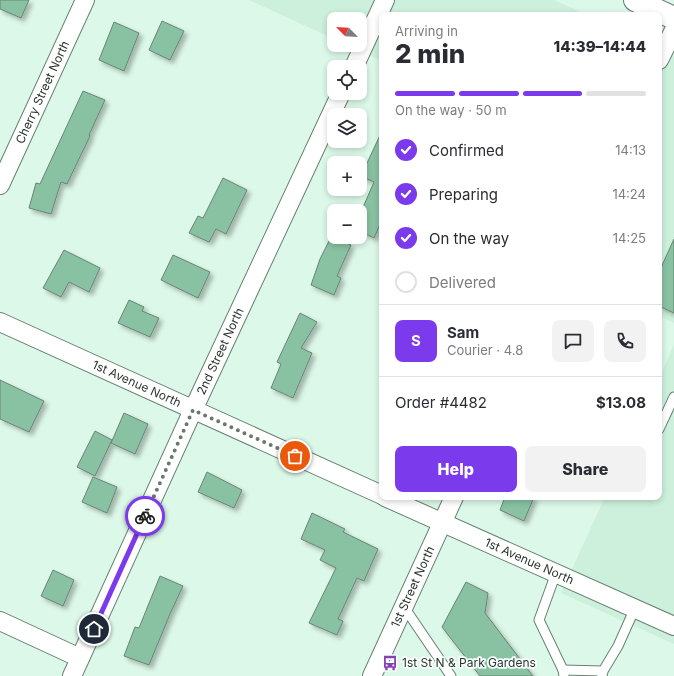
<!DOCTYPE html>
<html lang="en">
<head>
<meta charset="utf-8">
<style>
  body { margin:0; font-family:Inter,sans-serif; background:#f2f2f3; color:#2b2b33; height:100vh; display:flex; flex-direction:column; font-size:15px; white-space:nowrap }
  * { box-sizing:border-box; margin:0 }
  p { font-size:13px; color:#7c7c81 }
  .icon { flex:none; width:22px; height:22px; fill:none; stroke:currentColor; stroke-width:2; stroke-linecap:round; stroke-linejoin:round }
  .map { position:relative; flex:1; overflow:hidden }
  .details { position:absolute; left:379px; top:12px; width:283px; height:488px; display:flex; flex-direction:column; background:#fff; border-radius:8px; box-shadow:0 2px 6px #0003 }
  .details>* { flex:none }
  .needle { width:26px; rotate:294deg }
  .tools { position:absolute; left:327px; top:12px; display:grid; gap:8px }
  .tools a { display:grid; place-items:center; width:40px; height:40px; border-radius:8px; background:#fff; box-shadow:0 2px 6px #0003; font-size:20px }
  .pin { position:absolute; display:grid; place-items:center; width:34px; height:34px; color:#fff; margin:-17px; border:2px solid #fff; border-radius:50%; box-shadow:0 1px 4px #0007 }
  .courier { position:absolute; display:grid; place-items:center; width:40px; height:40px; margin:-20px; border:3px solid #7c3aed; border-radius:50%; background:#fff; color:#222; box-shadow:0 1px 5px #0007 }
  .head em { font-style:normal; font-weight:800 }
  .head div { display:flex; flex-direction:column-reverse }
  .head { display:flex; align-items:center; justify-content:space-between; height:68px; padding:0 16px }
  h1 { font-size:26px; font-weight:800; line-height:30px }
  .bar { display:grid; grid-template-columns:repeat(4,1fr); gap:6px 4px; align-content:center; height:48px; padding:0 16px }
  .bar i { height:5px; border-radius:3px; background:#e1e1e2 }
  .bar .current { background:#7c3aed }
  .bar p { grid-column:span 4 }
  .line { display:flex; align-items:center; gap:10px; padding:0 16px; border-top:1px solid #e1e1e2 }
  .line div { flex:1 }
  .round { display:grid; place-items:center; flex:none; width:42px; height:42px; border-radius:8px; background:#f2f2f3 }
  ol { padding:0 16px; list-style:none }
  li { display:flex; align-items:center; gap:12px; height:44px }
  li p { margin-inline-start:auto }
  li .icon { padding:4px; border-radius:50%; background:#7c3aed; color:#fff; stroke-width:4 }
  li:last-child { color:#7c7c81 }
  li i { width:22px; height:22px; border:2px solid #e1e1e2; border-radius:50% }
  .button { display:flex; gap:8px; margin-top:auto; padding:8px 16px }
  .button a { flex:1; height:46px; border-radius:8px; background:#7c3aed; color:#fff; font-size:16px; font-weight:800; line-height:46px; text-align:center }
  .button a+a { background:#f2f2f3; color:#2b2b33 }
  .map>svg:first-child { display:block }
</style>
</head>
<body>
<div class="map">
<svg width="674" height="676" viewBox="0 0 674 676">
  <defs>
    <filter id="shadow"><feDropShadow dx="3.5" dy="3.5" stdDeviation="2" flood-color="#0004"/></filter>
  </defs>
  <rect width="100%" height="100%" fill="#dcf8e8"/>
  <g fill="#ccf0db">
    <polygon points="249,0 554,0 587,15 382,15 382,61 347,45 360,45 360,19 334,19 334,39"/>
    <polygon points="659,47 674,54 674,323 659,316"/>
    <polygon points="674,345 674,644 561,593 605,497 659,497 659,378"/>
  </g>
  <g fill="#88c2a2" stroke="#6a8375" filter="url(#shadow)">
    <polygon points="0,0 29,0 21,18 0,9"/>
    <polygon points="162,21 184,31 170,60 149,50"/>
    <polygon points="114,22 139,33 124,71 99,60"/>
    <polygon points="83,91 105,100 89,135 90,136 67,184 61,182 51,214 29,208 36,183 40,184"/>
    <polygon points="382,131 382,220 374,238 360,231 360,214 374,182 361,176"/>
    <polygon points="223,178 247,190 226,234 216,229 209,242 189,233 198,216 203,218"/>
    <polygon points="332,235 334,237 351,245 337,276 341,278 334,295 311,285 320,259"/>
    <polygon points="674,239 674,313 659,306 659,272"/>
    <polygon points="64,250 100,268 89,292 69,282 61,297 43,288"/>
    <polygon points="173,255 210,272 198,298 161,280"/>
    <polygon points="129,300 144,307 142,311 159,318 150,337 118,323"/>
    <polygon points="300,313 317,322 301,348 312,353 293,398 271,388 281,364 277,362"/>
    <polygon points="0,380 44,401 29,432 0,419"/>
    <polygon points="124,413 148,424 135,454 111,443"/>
    <polygon points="95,431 112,440 95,476 77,467"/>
    <polygon points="207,472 242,490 234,508 198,492"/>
    <polygon points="93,477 117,487 107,513 82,502"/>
    <polygon points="505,497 534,497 524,521 500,510"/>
    <polygon points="312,513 345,529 343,532 378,549 364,581 357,578 338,619 343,621 337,635 309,623 336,568 320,560 325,550 301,539"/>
    <polygon points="53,570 74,580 63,606 41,596"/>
    <polygon points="160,576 183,586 170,614 149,665 124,656 135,627 139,628"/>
    <polygon points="466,582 488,593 485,613 533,676 480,676 442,627"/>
  </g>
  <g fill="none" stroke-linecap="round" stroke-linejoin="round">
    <g stroke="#688173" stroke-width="11">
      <g id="lane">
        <polyline points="659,429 674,397"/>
        <polyline points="556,573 539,620 563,670 564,676"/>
        <polyline points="404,607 451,676"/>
        <polyline points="563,670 603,671"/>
        <polyline points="602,676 603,671 618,646 635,608"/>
      </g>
    </g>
    <g stroke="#688173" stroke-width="20">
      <g id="street">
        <polyline points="659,60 674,30"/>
        <polyline points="354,67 385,0"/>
        <path id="s1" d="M0 185 85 0"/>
        <path id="s2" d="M0 322 382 495"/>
        <path id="s3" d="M385 497 674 626"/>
        <polyline points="0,621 80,658"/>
        <path id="s4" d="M72 676 193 410 341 93"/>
        <path id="s5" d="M372 676 454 497"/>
      </g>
    </g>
    <g stroke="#688173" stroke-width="24">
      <polyline id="secondary" points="635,0 674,18"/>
    </g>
    <use href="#lane" stroke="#fff" stroke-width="9"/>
    <use href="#street" stroke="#fff" stroke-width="18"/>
    <use href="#secondary" stroke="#fff" stroke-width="22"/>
  </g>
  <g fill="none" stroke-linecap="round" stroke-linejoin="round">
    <polyline stroke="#68796f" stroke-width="4" stroke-dasharray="0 7.2" points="145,516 193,410 295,456"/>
    <polyline stroke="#7c3aed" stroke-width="5" points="94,629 145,516"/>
  </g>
  <defs>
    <g id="bus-bare" transform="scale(1.2)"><path d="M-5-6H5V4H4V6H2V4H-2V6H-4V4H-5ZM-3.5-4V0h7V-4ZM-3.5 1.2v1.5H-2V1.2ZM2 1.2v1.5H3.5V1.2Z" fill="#8841b4" stroke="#f9fffc" stroke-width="2.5" paint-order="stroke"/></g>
  </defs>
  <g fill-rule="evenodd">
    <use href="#bus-bare" x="390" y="663"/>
  </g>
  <g text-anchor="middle" stroke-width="3.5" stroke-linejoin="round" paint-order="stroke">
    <g font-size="12" fill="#2a352e" stroke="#f9fffc">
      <text dy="4" stroke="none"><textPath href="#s1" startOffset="102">Cherry Street North</textPath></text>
      <text dy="4" stroke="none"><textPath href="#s4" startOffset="357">2nd Street North</textPath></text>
      <text dy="4" stroke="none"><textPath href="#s2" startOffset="150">1st Avenue North</textPath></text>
      <text dy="4" stroke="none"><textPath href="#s3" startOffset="158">1st Avenue North</textPath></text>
      <text dy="4" stroke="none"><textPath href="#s5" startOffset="98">1st Street North</textPath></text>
    </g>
    <g font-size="12" fill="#2a352e" stroke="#f9fffc" text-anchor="start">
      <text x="402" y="667">1st St N &amp; Park Gardens</text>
    </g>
  </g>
</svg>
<div class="tools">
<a><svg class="needle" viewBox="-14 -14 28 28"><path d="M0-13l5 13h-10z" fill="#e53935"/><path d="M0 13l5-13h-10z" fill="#7c7c81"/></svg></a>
<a><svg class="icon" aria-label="locate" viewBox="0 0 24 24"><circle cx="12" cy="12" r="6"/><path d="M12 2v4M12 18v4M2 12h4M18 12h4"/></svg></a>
<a><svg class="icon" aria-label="layers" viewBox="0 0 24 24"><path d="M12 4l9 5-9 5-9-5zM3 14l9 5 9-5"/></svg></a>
<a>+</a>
<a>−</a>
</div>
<div class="pin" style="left:295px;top:456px;background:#ea580c"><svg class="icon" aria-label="bag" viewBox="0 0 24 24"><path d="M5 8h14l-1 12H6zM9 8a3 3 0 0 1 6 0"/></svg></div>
<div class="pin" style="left:94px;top:629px;background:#1f2937"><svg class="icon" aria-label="home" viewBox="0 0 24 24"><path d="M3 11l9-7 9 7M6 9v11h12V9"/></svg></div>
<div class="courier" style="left:145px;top:516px"><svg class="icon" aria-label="bike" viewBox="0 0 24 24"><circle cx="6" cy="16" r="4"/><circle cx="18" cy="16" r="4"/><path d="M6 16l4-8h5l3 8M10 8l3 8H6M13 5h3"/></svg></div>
<section class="details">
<div class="head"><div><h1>2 min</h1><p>Arriving in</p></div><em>14:39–14:44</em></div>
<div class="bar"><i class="current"></i><i class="current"></i><i class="current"></i><i></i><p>On the way · 50 m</p></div>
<ol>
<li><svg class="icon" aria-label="check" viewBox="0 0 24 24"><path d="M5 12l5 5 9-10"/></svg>Confirmed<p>14:13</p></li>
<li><svg class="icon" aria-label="check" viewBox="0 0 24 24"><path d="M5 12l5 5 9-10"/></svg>Preparing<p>14:24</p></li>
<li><svg class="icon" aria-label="check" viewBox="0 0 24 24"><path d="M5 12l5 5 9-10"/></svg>On the way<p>14:25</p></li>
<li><i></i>Delivered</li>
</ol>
<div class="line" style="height:72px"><b class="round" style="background:#7c3aed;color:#fff">S</b><div><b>Sam</b><p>Courier · 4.8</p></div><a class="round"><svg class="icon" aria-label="chat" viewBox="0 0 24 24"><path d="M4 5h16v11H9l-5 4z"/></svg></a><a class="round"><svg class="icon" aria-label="phone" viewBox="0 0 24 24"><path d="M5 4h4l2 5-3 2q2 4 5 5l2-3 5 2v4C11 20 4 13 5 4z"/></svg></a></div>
<div class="line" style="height:52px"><div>Order #4482</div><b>$13.08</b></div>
<div class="button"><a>Help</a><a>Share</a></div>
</section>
</div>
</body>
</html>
